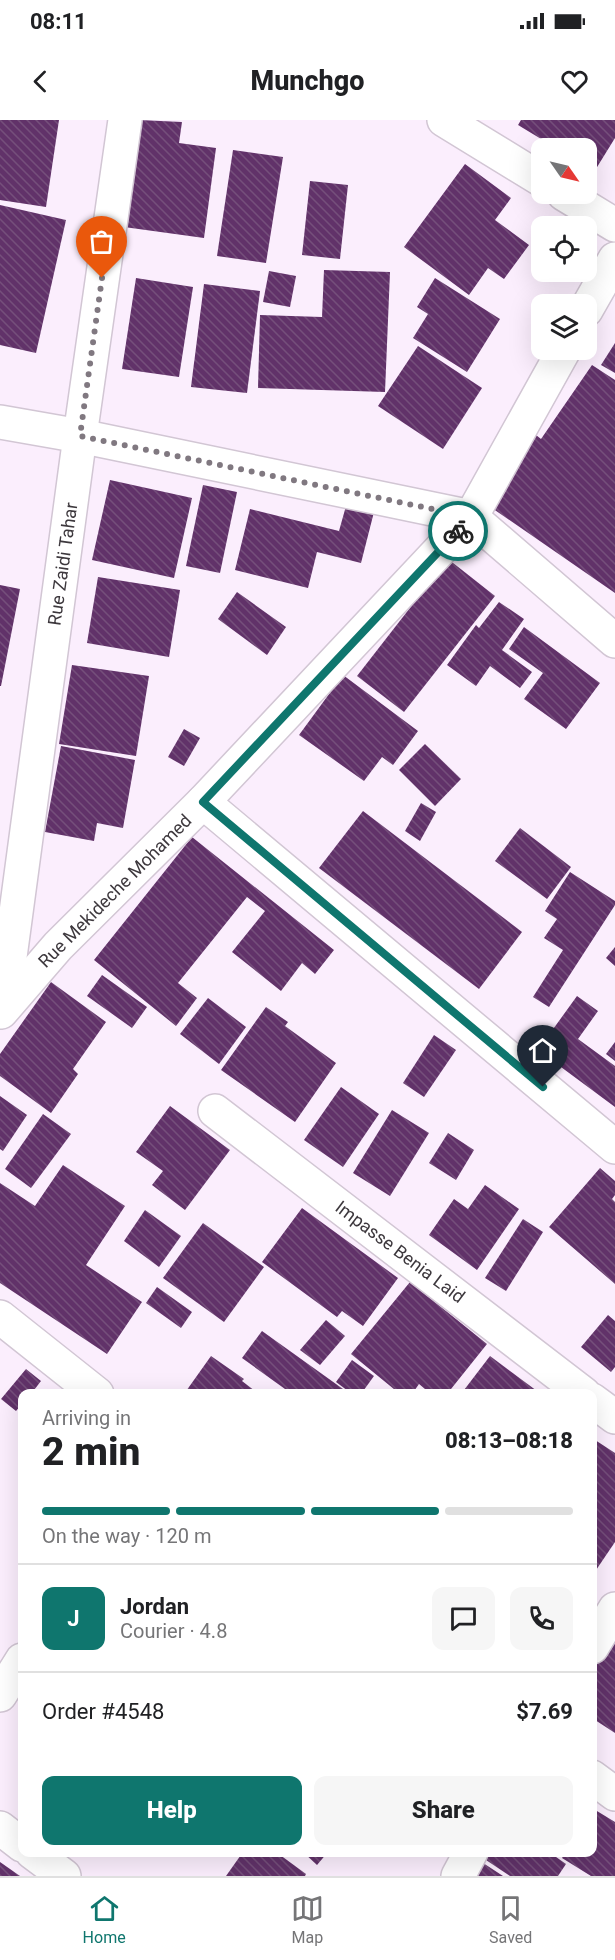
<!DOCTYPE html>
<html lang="en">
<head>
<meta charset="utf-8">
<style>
  body { margin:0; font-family:Roboto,sans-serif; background:#f6f6f6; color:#202124; height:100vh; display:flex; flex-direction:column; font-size:22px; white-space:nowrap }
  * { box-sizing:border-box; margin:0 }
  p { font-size:20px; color:#757577 }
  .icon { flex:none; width:33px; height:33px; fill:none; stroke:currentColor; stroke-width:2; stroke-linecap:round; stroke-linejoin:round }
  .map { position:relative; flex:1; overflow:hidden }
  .panel { position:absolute; left:18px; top:1269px; width:579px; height:468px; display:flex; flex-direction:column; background:#fff; border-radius:12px; box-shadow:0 6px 24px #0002 }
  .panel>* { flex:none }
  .needle { width:39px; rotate:124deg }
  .controls { position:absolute; left:531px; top:18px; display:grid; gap:12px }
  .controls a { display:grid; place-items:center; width:66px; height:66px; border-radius:12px; background:#fff; box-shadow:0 6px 24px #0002; font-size:30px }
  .pin { position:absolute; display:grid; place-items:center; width:51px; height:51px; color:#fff; margin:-62px -26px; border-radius:50% 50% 50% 0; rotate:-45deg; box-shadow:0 0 6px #0007 }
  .pin .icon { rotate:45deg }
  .courier { position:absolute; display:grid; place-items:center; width:60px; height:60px; margin:-30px; border:4px solid #0f766e; border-radius:50%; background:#fff; color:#222; box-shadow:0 2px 8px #0007 }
  .summary em { font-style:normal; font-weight:800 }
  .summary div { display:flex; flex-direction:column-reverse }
  .summary { display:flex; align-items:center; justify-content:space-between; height:102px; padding:0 24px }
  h1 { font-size:39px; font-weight:800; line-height:45px }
  .bar { display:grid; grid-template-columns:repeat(4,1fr); gap:9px 6px; align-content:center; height:72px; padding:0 24px }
  .bar i { height:8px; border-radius:4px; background:#e0e0e0 }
  .bar .on { background:#0f766e }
  .bar p { grid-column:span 4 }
  .line { display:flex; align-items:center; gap:15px; padding:0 24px; border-top:2px solid #e0e0e0 }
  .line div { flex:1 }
  .round { display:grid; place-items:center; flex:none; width:63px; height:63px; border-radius:12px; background:#f6f6f6 }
  .cta { display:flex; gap:12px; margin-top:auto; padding:12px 24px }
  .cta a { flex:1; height:69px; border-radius:12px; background:#0f766e; color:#fff; font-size:24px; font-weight:800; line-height:69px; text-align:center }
  .cta a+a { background:#f6f6f6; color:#202124 }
  .status { display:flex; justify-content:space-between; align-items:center; height:42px; padding:0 30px; background:#fff; direction:ltr }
  .status svg { height:16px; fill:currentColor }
  header { display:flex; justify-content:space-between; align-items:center; height:78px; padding:0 24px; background:#fff; font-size:27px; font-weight:800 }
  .tab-bar { display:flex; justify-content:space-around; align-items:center; height:84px; border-top:2px solid #e0e0e0; background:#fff; font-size:16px; color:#757577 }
  .tab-bar a { display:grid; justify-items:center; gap:3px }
  .tab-bar .on { color:#0f766e }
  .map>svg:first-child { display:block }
</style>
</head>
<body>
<div class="status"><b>08:11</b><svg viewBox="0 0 49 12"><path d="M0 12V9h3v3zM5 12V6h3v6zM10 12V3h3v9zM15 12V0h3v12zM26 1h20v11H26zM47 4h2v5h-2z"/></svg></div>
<header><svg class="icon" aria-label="back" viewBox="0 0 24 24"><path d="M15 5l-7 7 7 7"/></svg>Munchgo<svg class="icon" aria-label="heart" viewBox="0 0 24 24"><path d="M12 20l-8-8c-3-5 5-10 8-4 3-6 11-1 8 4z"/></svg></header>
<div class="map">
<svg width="615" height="1756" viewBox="0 0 615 1756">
  <defs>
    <pattern id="building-back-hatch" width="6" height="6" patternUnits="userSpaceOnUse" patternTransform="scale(1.5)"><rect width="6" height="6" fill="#613269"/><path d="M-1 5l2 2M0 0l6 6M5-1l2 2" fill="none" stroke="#754f7b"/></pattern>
  </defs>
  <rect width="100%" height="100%" fill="#fbeefd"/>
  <g fill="url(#building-back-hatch)">
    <polygon points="0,0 59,0 46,87 0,80"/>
    <polygon points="139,0 182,2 179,23 216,28 204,118 124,107"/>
    <polygon points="521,0 615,0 615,18 594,52 586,47 586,28 556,28 518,5"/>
    <polygon points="233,30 283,37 266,143 217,136"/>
    <polygon points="465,44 511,78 495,100 529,125 504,159 488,148 469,175 404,127"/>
    <polygon points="310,61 348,65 340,139 302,135"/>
    <polygon points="0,85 66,100 36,233 0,225"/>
    <polygon points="324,150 390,152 385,272 258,268 260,195 322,197"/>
    <polygon points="269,151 296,156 290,187 263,182"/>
    <polygon points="136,158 193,167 179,257 122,249"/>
    <polygon points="435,158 500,199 467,252 413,218 428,194 417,187"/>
    <polygon points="204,164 260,171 247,273 191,267"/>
    <polygon points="615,223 615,253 601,245"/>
    <polygon points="418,226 482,268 443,329 378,286"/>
    <polygon points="592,245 615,260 615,473 489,386 536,315 541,319"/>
    <polygon points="110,360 192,378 174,458 92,440"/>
    <polygon points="203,365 237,372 220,453 186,446"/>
    <polygon points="346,386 374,392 361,443 317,432 308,468 235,450 250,389 339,411"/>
    <polygon points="448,439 495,476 404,592 357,556"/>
    <polygon points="98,457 180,470 169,537 87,523"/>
    <polygon points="0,465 20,469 1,566 0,566"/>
    <polygon points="237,472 286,507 267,535 218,499"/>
    <polygon points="499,482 524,499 502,530 532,552 520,568 490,546 476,566 447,545 476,505 479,508"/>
    <polygon points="524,507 600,563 566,609 524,579 543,553 509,529"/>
    <polygon points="72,545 149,556 136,636 59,624"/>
    <polygon points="343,555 418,611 393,645 382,637 364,661 299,615"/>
    <polygon points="184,609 200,618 184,646 168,637"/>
    <polygon points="425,624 461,659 435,686 399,650"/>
    <polygon points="61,626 135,640 123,708 97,703 94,721 45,712"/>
    <polygon points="421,683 436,692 420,721 405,711"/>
    <polygon points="363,691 522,812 479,869 319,748"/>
    <polygon points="520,708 571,747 547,779 495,741"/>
    <polygon points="192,717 334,830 315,854 302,843 281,871 232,832 265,791 247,777 178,863 197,878 176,906 94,840"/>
    <polygon points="570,752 615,781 615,785 549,887 533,877 563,830 544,818 557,799 545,791"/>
    <polygon points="615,827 615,846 606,838"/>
    <polygon points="102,855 147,887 132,908 87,876"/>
    <polygon points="51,862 106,902 73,949 78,954 51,993 0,956 0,934"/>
    <polygon points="577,876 598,891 578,919 615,946 615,987 538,930"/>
    <polygon points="208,878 246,907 219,944 180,914"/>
    <polygon points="266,887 288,902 285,906 336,943 295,1002 221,950"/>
    <polygon points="434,915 456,930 424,977 403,963"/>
    <polygon points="615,922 615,941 606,934"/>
    <polygon points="341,967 379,994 343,1047 304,1020"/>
    <polygon points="0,976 27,995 3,1031 0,1029"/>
    <polygon points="170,986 230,1030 185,1090 152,1065 163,1051 136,1032"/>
    <polygon points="392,990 429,1013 390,1076 353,1053"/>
    <polygon points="43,994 71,1014 31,1068 5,1049"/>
    <polygon points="448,1013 474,1030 456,1060 429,1043"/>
    <polygon points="63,1045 125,1086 86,1145 142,1182 107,1234 0,1163 0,1063 35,1086"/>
    <polygon points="600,1048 615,1061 615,1075 612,1079 615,1082 615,1164 549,1107"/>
    <polygon points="485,1065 519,1089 477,1150 429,1115 454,1079 468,1089"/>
    <polygon points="302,1088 398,1158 363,1206 342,1191 337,1197 262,1142"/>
    <polygon points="145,1090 181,1116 159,1147 124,1121"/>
    <polygon points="523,1099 543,1112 506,1171 485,1158"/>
    <polygon points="203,1103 264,1147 224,1202 163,1158"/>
    <polygon points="410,1162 487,1224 447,1274 431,1274 419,1264 412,1274 400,1274 351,1234"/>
    <polygon points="157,1167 192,1192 181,1208 146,1183"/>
    <polygon points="608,1195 615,1201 615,1247 611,1252 581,1227"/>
    <polygon points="326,1200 345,1216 320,1245 300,1230"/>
    <polygon points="262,1211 350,1274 292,1274 242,1238"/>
    <polygon points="211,1236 244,1259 242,1261 259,1274 184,1274"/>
    <polygon points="490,1236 537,1271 536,1274 461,1274"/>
    <polygon points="352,1240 374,1256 361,1274 352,1274 336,1262"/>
    <polygon points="26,1249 41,1261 31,1274 22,1274 22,1284 16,1291 1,1279"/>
    <polygon points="592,1318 615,1333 615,1422 592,1456"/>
    <polygon points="615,1498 615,1613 592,1598 592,1533"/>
    <polygon points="592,1688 615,1702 615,1756 591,1756 562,1738 566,1732 592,1732"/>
    <polygon points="243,1732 276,1732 306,1754 305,1756 226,1756"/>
    <polygon points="303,1732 328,1732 317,1745"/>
    <polygon points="482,1732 549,1732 566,1744 558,1756 510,1756 480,1736"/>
    <polygon points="477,1739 503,1756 466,1756"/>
    <polygon points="0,1742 20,1756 0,1756"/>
  </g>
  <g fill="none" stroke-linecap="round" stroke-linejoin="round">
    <g stroke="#d2c6d4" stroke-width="36">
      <g id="street">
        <polyline points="444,0 542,60"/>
        <polyline points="564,74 615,105"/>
        <polyline points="586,190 615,139"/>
        <polyline points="0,302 80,316 471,397 615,521"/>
        <polyline points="203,682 615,1027"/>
        <polyline points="3,889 80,316 125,0"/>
        <polyline points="1,892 58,826 203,682 471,397 564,230"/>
        <polyline points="215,991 584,1274"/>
        <polyline points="0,1197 97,1274"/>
        <polyline points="592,1280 615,1297"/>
        <polyline points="592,1527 615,1489"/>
        <polyline points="0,1575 22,1540"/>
        <polyline points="592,1657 615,1674"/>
        <polyline points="458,1756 471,1732"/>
      </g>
    </g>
    <g stroke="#d2c6d4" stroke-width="36">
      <g id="secondary">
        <polyline points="0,1708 22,1725"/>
        <polyline points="32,1732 64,1756"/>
      </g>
    </g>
    <use href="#street" stroke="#fff" stroke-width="33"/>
    <use href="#secondary" stroke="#fff" stroke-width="33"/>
  </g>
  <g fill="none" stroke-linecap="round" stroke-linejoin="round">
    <polyline stroke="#807880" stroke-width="6" stroke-dasharray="0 10.8" points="102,158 80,316 471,397 458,411"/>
    <polyline stroke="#0f766e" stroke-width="8" points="458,411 203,682 543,967"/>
  </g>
  <g text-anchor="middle" stroke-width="6" stroke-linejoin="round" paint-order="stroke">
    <g font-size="18" fill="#3d383d" stroke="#fff">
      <text transform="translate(63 444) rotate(-82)" y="6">Rue Zaidi Tahar</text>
      <text transform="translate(115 771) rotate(-45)" y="6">Rue Mekideche Mohamed</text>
      <text transform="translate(400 1132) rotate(37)" y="6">Impasse Benia Laid</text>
    </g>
  </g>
</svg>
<div class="controls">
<a><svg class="needle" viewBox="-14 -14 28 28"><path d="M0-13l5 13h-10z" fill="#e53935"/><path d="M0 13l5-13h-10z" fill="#757577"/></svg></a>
<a><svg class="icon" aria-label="locate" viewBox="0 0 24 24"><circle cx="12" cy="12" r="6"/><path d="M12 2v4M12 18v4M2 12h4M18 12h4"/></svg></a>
<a><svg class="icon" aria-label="layers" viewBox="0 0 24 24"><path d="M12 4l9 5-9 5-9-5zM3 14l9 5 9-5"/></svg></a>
</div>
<div class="pin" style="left:102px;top:158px;background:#ea580c"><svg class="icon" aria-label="bag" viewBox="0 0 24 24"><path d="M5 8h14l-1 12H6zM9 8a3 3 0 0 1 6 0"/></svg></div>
<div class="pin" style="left:543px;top:967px;background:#1f2937"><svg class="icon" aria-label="home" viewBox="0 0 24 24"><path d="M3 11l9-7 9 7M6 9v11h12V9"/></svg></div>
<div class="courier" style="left:458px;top:411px"><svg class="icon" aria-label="bike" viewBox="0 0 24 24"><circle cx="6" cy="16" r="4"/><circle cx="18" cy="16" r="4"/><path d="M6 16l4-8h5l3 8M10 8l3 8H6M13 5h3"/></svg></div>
<section class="panel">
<div class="summary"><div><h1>2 min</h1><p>Arriving in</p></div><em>08:13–08:18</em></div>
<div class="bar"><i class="on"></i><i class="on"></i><i class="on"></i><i></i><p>On the way · 120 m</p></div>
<div class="line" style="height:108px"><b class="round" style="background:#0f766e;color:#fff">J</b><div><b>Jordan</b><p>Courier · 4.8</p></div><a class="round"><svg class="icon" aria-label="chat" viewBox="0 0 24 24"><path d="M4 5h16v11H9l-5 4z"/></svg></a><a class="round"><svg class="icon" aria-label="phone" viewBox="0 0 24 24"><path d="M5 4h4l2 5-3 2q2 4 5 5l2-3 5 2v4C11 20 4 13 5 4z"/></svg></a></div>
<div class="line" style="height:78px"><div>Order #4548</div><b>$7.69</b></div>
<div class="cta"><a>Help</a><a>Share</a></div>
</section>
</div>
<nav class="tab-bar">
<a class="on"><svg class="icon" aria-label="home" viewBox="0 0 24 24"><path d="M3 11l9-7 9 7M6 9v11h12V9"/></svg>Home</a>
<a><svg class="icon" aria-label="map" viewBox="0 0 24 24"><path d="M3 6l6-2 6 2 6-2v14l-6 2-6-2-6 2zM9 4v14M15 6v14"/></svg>Map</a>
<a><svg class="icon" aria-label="saved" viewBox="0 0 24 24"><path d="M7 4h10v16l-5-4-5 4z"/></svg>Saved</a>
</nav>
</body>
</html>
